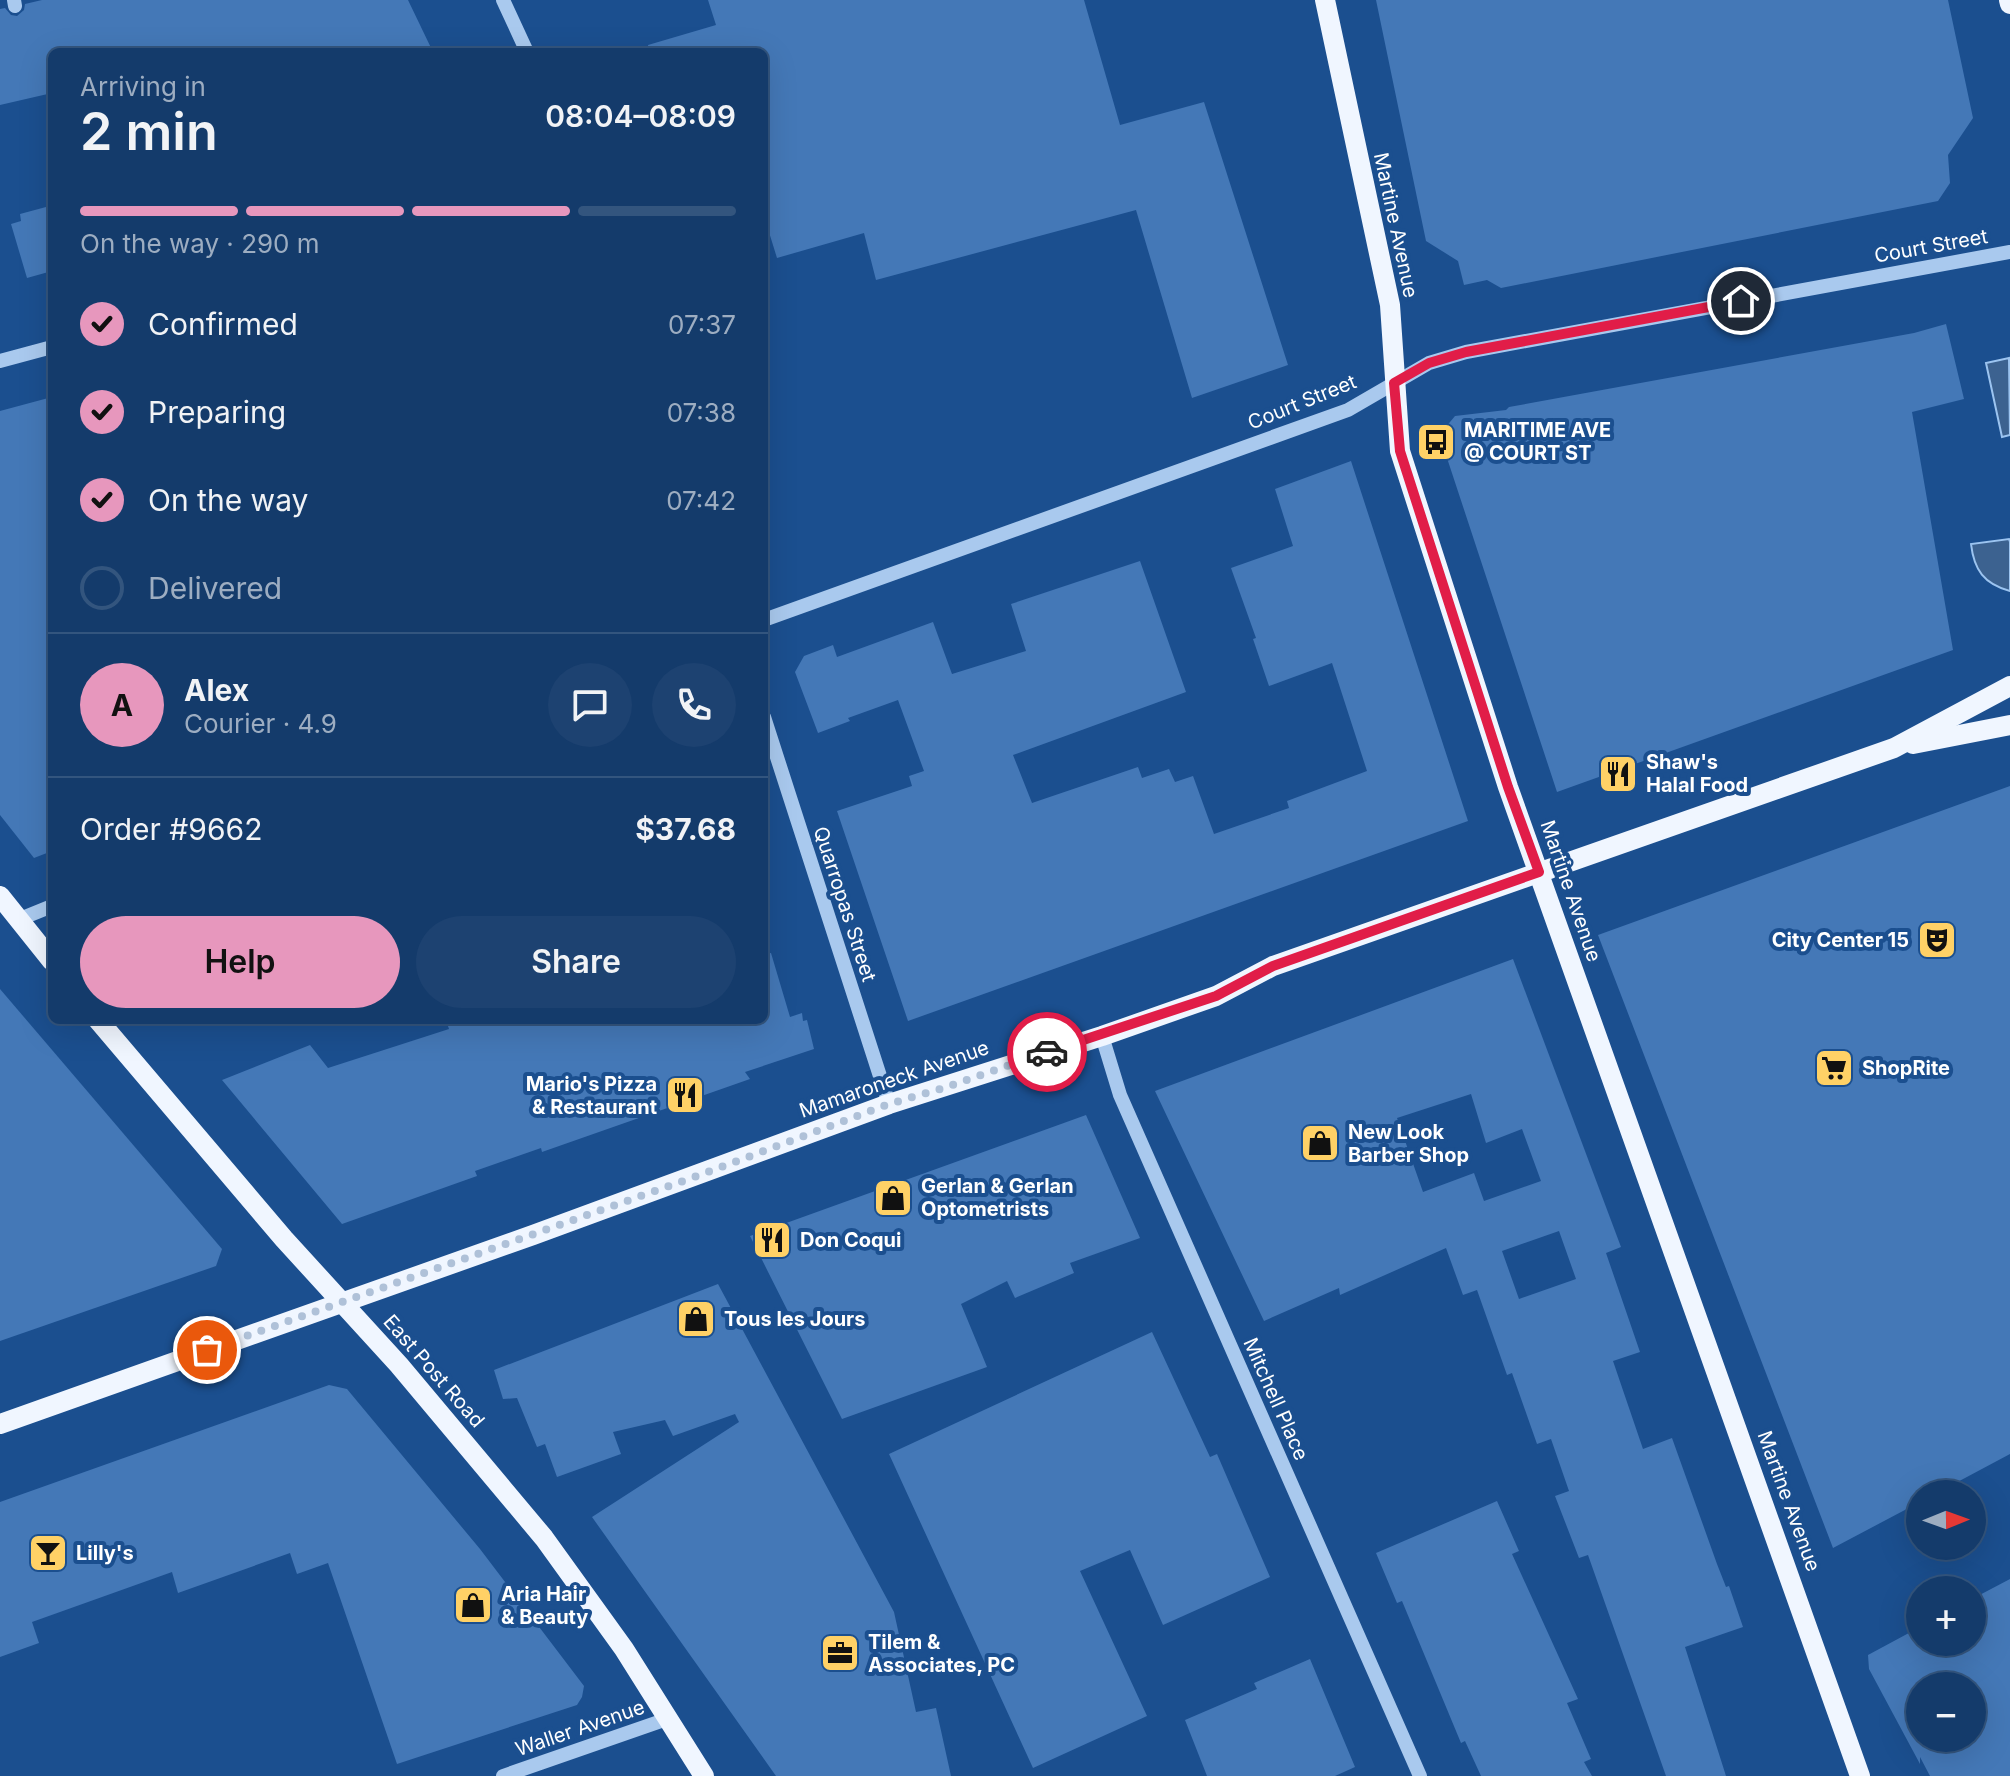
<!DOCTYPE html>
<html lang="en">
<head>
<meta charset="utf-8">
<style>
  body { margin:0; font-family:Inter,sans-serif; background:#1d4271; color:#f1f3f6; height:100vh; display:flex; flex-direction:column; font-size:30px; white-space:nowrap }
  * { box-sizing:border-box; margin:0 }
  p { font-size:26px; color:#9dadc1 }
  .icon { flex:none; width:44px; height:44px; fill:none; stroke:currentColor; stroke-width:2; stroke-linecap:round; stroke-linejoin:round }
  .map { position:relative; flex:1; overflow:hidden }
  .drawer { position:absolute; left:48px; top:48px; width:720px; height:976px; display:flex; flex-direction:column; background:#143b6b; border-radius:12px; box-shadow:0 8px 32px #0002,0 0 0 2px #33557e }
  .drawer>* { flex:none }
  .needle { width:52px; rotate:89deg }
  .tools { position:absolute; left:1906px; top:1480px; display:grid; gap:16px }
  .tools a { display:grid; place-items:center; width:80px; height:80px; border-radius:50%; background:#143b6b; box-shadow:0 8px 32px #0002,0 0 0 2px #33557e; font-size:40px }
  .pin { position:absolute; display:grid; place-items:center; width:68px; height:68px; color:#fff; margin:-34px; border:4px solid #fff; border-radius:50%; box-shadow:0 2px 8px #0007 }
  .courier { position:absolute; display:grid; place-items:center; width:80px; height:80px; margin:-40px; border:6px solid #e11d48; border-radius:50%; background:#fff; color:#222; box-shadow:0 2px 10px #0007 }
  .summary em { font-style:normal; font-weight:600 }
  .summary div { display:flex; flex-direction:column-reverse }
  .summary { display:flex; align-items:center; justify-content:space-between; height:136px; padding:0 32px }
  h1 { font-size:52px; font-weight:600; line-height:60px }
  .bar { display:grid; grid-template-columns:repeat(4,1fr); gap:12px 8px; align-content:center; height:96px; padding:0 32px }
  .bar i { height:10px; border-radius:6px; background:#33557e }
  .bar .current { background:#e797bd }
  .bar p { grid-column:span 4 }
  .line { display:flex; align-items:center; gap:20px; padding:0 32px; border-top:2px solid #33557e }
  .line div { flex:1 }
  .round { display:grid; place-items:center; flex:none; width:84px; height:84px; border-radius:42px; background:#1d4271 }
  ol { padding:0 32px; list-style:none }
  li { display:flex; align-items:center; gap:24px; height:88px }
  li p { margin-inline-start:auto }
  li .icon { padding:8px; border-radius:50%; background:#e797bd; color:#111; stroke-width:4 }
  li:last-child { color:#9dadc1 }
  li i { width:44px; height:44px; border:4px solid #33557e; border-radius:50% }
  .button { display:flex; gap:16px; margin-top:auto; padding:16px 32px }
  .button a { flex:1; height:92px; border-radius:48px; background:#e797bd; color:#111; font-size:32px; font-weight:600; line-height:92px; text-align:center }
  .button a+a { background:#1d4271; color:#f1f3f6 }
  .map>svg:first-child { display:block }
</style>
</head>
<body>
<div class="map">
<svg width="2010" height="1776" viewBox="0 0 2010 1776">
  <rect width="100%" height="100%" fill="#1b4f8f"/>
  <g fill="#3c6290" stroke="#9cc4f0" stroke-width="2">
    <polygon points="2009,358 2010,435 2002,437 1986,363"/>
    <path d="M2009 539 2010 542V591C1984 584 1974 570 1971 544Z"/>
  </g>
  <g fill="#4478b7" fill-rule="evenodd">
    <polygon points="42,0 408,0 433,52 262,52 260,46 234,52 52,52 52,93 0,105 0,9 5,8 11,15 17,16 24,10 25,4"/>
    <polygon points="708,0 1084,0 1120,125 1204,102 1288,365 1192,398 1136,210 876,280 864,233 777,258 764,216 764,52 649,52 648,45 716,25"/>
    <polygon points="1376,0 1948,0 1973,118 1948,155 1950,183 1938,201 1501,288 1487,280 1464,285 1458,261 1426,241"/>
    <polygon points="46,207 52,229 52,271 27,278 11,224 21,221 20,214"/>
    <polygon points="1946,324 1964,399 1912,412 1953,650 1557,792 1447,458 1442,459 1437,431 1445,428 1455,416 1506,410 1509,407 1914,333"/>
    <polygon points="52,397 52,851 34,858 0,815 0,411"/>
    <polygon points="1351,461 1468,821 908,1021 837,811 912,786 909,776 924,771 898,700 848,718 850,721 818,733 795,672 804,656 833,645 837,657 933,622 952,674 1026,651 1011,604 1140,561 1186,692 1013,755 1032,803 1138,767 1142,778 1169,769 1175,782 1193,776 1214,834 1289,808 1287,801 1367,771 1332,663 1269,686 1253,639 1256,638 1231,568 1293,546 1275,489"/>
    <polygon points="2010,786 2010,1454 1935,1494 1920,1494 1920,1502 1833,1548 1598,935"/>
    <polygon points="771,953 790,1017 802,1013 803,1021 807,1020 814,1049 745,1072 750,1079 542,1152 541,1148 475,1171 477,1176 342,1224 222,1080 310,1045 328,1068 449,1029 446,1020 764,1020 764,954"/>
    <path d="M1513 959 1621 1247 1606 1253 1640 1352 1613 1361 1643 1449 1672 1438 1717 1564 1726 1587 1729 1586 1743 1627 1685 1647 1726 1776H1666L1588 1555 1579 1558 1555 1496 1569 1491 1551 1439 1537 1444 1512 1373 1507 1375 1477 1290 1463 1295 1446 1248 1340 1295 1339 1288 1264 1321 1155 1091ZM1471 1094 1486 1143 1522 1129 1541 1181 1484 1201 1474 1173 1423 1192 1397 1118ZM1559 1231 1576 1279 1519 1299 1502 1251Z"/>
    <polygon points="0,989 222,1249 216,1266 0,1341"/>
    <polygon points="1086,1115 1140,1238 1070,1263 1074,1273 1015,1298 1007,1281 961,1304 987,1367 842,1419 750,1236"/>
    <polygon points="718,1284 894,1612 916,1712 936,1708 951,1776 776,1776 592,1517 739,1422 735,1414 673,1436 665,1420 613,1432 621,1454 557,1477 545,1444 537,1447 517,1398 503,1399 494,1370"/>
    <polygon points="1152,1332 1210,1457 1217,1454 1270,1577 1163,1625 1130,1550 1080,1571 1147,1716 1033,1768 889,1454"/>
    <polygon points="329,1385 347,1389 480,1549 584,1686 582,1697 577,1705 397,1764 328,1563 297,1574 290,1553 178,1593 172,1572 32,1622 39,1643 0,1657 0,1502"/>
    <polygon points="1497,1501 1519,1551 1512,1554 1578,1699 1567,1703 1591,1759 1584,1762 1592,1776 1481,1776 1465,1741 1461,1743 1402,1601 1397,1603 1376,1553"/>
    <path d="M2010 1579V1776H1930L1920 1757V1764L1869 1669 1868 1655 1920 1627V1642H1972V1599ZM1920 1686H1972V1738H1920Z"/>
    <polygon points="1310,1659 1355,1767 1335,1776 1207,1776 1185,1720 1257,1689 1254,1683"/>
  </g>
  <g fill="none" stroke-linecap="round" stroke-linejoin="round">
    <g stroke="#a9c9ee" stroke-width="14">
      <polyline points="14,0 15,6"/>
      <polyline points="503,0 527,52"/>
      <polyline points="0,361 52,347"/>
      <polyline points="764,620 1348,410 1429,363 1466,352 2010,252"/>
      <polyline points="764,717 889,1104"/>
      <polyline points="20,919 52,906"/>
      <polyline points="1102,1036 1120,1095 1420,1776"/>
      <polyline points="503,1776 670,1718"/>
    </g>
    <g stroke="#f0f6ff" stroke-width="20">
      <polyline points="1325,0 1390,305 1400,451 1508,787 1860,1776"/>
      <polyline points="2009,0 2010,4"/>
      <polyline points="1913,744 2010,725"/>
      <polyline points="0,896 52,961"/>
      <polyline points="98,1020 284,1239 399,1365 544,1538 624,1649 704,1776"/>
      <polyline points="0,1424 533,1235 889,1104 1102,1036 1216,996 1273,966 1894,748 2010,686"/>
    </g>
  </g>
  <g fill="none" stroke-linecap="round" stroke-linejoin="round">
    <polyline stroke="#afc1d8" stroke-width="8" stroke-dasharray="0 14.4" points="207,1350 700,1175 889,1104 944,1088 1047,1052"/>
    <polyline stroke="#e11d48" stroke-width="10" points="1047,1052 1216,996 1273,966 1539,872 1508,787 1400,451 1394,383 1429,363 1466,352 1741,301"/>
  </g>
  <defs>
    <g id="bus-square" transform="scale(2)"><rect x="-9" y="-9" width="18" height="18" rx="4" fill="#ffd166" stroke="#1b4f8f"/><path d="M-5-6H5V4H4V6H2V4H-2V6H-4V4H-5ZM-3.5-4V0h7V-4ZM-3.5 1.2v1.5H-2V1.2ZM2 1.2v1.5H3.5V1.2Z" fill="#111"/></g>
    <g id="restaurant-square" transform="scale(2)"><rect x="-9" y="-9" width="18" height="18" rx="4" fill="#ffd166" stroke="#1b4f8f"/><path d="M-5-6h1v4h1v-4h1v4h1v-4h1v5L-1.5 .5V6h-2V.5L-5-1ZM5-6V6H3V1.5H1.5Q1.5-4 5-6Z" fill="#111"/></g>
    <g id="theatre-square" transform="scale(2)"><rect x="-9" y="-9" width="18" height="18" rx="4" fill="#ffd166" stroke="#1b4f8f"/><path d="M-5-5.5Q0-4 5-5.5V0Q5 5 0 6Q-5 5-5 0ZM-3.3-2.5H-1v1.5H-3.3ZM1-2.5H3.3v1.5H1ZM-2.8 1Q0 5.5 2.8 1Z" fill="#111"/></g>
    <g id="supermarket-square" transform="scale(2)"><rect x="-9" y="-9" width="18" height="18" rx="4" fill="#ffd166" stroke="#1b4f8f"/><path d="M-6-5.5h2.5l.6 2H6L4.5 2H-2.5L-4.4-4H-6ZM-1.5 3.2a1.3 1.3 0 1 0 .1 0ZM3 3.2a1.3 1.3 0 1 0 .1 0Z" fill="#111"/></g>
    <g id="shop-square" transform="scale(2)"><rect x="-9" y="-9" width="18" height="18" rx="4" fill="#ffd166" stroke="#1b4f8f"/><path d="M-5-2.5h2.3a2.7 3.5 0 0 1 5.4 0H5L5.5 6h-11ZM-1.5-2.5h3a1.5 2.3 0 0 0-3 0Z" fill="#111"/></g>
    <g id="bar-square" transform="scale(2)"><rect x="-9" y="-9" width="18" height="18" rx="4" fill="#ffd166" stroke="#1b4f8f"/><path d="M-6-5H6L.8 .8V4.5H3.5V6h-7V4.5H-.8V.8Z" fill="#111"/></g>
    <g id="office-square" transform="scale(2)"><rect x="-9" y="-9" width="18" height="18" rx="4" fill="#ffd166" stroke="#1b4f8f"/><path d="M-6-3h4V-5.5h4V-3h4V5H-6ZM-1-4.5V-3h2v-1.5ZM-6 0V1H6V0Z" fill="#111"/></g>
  </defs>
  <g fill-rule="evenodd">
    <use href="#bus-square" x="1436" y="442"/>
    <use href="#restaurant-square" x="1618" y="774"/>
    <use href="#theatre-square" x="1937" y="940"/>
    <use href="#supermarket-square" x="1834" y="1068"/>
    <use href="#restaurant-square" x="685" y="1095"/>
    <use href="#shop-square" x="1320" y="1143"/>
    <use href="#shop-square" x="893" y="1198"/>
    <use href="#restaurant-square" x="772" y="1240"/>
    <use href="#shop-square" x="696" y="1319"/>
    <use href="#bar-square" x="48" y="1553"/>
    <use href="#shop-square" x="473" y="1605"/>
    <use href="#office-square" x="840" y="1653"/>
  </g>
  <g text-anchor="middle" stroke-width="8" stroke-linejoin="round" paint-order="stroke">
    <g font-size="20" fill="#fff" stroke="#1b4f8f">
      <text transform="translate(1396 225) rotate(78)" y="7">Martine Avenue</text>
      <text transform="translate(1931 246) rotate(-10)" y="7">Court Street</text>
      <text transform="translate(1302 402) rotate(-22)" y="7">Court Street</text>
      <text transform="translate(1571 891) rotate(71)" y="7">Martine Avenue</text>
      <text transform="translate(845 904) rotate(72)" y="7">Quarropas Street</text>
      <text transform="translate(894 1079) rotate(-19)" y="7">Mamaroneck Avenue</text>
      <text transform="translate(434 1371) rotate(49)" y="7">East Post Road</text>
      <text transform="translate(1276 1399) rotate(66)" y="7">Mitchell Place</text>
      <text transform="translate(1789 1501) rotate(70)" y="7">Martine Avenue</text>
      <text transform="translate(580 1728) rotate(-19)" y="7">Waller Avenue</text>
    </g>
    <g font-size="20" font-weight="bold" fill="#fff" stroke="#1b4f8f" text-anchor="start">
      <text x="1464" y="437">MARITIME AVE<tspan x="1464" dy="23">@ COURT ST</tspan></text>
      <text x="1646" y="769">Shaw's<tspan x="1646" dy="23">Halal Food</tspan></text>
      <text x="1909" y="947" text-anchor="end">City Center 15</text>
      <text x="1862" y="1075">ShopRite</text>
      <text x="657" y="1091" text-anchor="end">Mario's Pizza<tspan x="657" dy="23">&amp; Restaurant</tspan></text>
      <text x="1348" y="1139">New Look<tspan x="1348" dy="23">Barber Shop</tspan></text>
      <text x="921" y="1193">Gerlan &amp; Gerlan<tspan x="921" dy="23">Optometrists</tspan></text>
      <text x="800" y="1247">Don Coqui</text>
      <text x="724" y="1326">Tous les Jours</text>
      <text x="76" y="1560">Lilly's</text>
      <text x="501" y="1601">Aria Hair<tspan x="501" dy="23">&amp; Beauty</tspan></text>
      <text x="868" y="1649">Tilem &amp;<tspan x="868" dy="23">Associates, PC</tspan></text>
    </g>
  </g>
</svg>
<div class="tools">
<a><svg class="needle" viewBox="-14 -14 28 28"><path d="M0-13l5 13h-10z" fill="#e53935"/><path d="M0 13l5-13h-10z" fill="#9dadc1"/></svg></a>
<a>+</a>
<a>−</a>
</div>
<div class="pin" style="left:207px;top:1350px;background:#ea580c"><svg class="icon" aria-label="bag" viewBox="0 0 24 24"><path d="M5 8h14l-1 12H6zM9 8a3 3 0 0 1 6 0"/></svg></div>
<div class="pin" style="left:1741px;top:301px;background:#1f2937"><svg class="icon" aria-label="home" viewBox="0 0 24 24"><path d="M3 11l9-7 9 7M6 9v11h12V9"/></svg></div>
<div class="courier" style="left:1047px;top:1052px"><svg class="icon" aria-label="car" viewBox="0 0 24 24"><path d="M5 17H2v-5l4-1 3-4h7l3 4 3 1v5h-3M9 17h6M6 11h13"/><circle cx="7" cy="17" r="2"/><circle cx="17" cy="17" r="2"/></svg></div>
<section class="drawer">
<div class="summary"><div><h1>2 min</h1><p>Arriving in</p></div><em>08:04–08:09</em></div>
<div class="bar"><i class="current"></i><i class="current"></i><i class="current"></i><i></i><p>On the way · 290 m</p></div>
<ol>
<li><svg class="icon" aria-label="check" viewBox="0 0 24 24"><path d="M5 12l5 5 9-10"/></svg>Confirmed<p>07:37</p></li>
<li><svg class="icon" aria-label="check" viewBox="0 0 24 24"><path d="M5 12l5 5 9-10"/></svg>Preparing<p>07:38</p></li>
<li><svg class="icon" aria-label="check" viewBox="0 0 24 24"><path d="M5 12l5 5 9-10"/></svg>On the way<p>07:42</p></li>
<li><i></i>Delivered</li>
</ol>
<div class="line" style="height:144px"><b class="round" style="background:#e797bd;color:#111">A</b><div><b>Alex</b><p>Courier · 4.9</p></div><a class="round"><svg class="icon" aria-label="chat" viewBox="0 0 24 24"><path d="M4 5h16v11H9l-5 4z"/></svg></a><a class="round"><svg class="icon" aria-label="phone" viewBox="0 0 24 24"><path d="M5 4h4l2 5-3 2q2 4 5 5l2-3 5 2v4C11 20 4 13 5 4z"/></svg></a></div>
<div class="line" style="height:104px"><div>Order #9662</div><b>$37.68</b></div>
<div class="button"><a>Help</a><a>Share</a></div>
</section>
</div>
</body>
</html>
